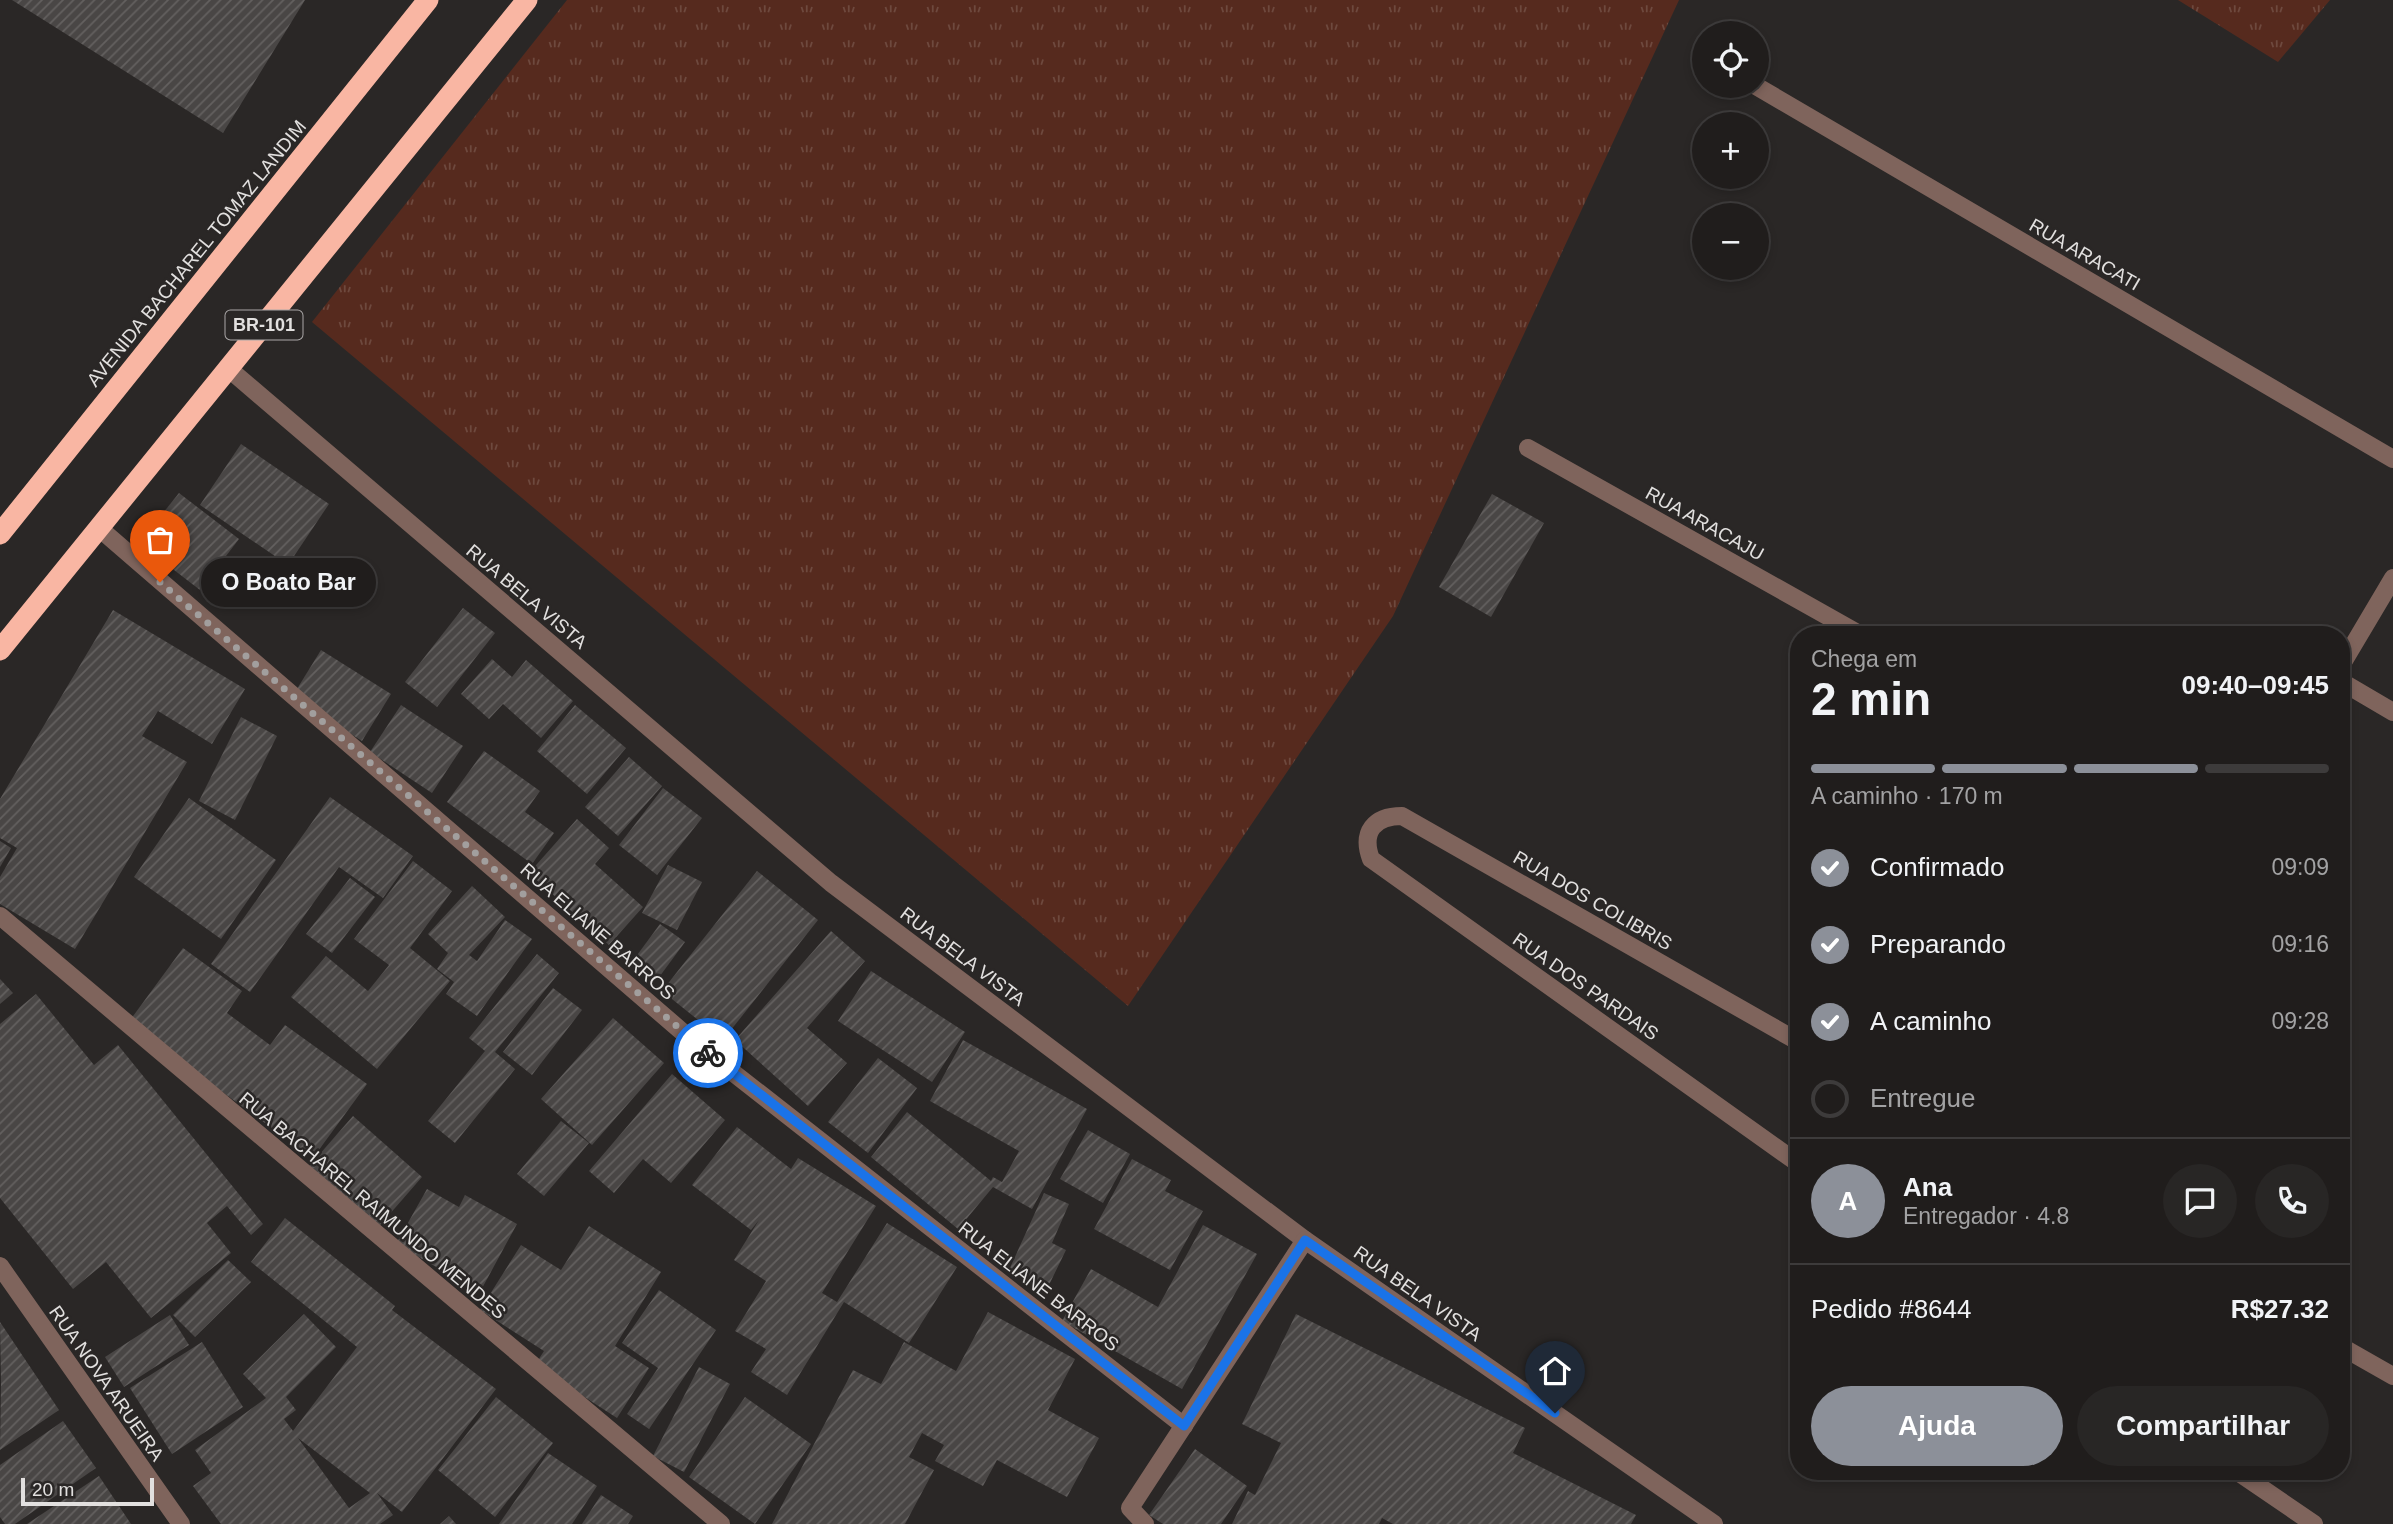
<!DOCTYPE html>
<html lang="pt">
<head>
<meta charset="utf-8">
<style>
  body { margin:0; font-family:Helvetica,sans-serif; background:#282625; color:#f1f3f6; height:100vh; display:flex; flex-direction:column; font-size:26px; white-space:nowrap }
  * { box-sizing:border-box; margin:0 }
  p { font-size:23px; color:#a2a2a3 }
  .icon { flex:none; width:38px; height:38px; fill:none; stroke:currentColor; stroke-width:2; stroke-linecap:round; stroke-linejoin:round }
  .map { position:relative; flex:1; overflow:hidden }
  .panel { position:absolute; left:1790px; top:626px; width:560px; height:854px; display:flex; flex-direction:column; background:#201d1c; border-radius:28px; box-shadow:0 4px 10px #0003,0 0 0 2px #3d3b3b }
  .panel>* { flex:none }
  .tools { position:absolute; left:1692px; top:21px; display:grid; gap:14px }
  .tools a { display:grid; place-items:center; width:77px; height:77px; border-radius:50%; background:#201d1c; box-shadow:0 4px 10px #0003,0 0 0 2px #3d3b3b; font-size:35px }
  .scale { position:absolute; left:21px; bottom:18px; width:133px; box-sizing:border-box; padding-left:7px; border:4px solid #e2e0df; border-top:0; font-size:19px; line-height:24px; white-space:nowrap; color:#e2e0df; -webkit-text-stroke:5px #2a2726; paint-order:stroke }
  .pin { position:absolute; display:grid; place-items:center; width:60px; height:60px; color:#fff; margin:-72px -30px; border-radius:50% 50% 50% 0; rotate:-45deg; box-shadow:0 0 7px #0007 }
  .pin .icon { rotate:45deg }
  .courier { position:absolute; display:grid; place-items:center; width:70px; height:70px; margin:-35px; border:5px solid #1a73e8; border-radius:50%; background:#fff; color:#222; box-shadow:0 2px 9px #0007 }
  .bubble { position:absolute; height:49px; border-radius:24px; background:#201d1c; box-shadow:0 4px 10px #0003,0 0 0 2px #3d3b3b; font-size:23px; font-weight:700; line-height:49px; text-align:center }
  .overview em { font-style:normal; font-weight:700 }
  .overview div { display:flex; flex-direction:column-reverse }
  .overview { display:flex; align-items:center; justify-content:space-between; height:119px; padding:0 21px }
  h1 { font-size:46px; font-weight:700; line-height:52px }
  .bar { display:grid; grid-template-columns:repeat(4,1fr); gap:10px 7px; align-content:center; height:84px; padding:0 21px }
  .bar i { height:9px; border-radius:5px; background:#3d3b3b }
  .bar .active { background:#8c9099 }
  .bar p { grid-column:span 4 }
  .line { display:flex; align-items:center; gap:18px; padding:0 21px; border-top:2px solid #3d3b3b }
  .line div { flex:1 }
  .round { display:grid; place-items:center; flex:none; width:74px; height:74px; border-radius:37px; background:#282625 }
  ol { padding:0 21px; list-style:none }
  li { display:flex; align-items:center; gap:21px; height:77px }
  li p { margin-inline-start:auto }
  li .icon { padding:7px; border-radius:50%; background:#8c9099; color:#fff; stroke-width:4 }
  li:last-child { color:#a2a2a3 }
  li i { width:38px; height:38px; border:4px solid #3d3b3b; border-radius:50% }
  .action { display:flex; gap:14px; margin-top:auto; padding:14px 21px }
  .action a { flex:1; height:80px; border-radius:42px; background:#8c9099; color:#fff; font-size:28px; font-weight:700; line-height:80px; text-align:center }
  .action a+a { background:#282625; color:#f1f3f6 }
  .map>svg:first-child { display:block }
</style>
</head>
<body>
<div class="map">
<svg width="2393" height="1524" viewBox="0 0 2393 1524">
  <defs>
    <pattern id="grass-tufts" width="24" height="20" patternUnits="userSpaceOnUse" patternTransform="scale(1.75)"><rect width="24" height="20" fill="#562a1e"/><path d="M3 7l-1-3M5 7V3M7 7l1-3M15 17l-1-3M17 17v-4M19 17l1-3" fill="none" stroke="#6e493e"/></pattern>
    <pattern id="building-hatch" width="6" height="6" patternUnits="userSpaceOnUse" patternTransform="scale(1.75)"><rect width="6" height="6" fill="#494645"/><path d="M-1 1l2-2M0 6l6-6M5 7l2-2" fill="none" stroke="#63605f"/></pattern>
  </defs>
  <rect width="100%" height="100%" fill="#2a2726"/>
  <g fill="url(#grass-tufts)">
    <polygon points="567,0 1679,0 1393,616 1128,1006 312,322"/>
    <polygon points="2178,0 2330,0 2278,62"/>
  </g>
  <g fill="url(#building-hatch)" fill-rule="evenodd">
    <polygon points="12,0 305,0 223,133"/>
    <polygon points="241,444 329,504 288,565 200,505"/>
    <polygon points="179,493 239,539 200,590 139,543"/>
    <polygon points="1492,494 1544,523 1491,617 1439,587"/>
    <polygon points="463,608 495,633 437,707 405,682"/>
    <polygon points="113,610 245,689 212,744 158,711 142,736 187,762 75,949 0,904 0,877 17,848 0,838 0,799"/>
    <polygon points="321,650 391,694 362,741 292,697"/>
    <polygon points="492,659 512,677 526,660 573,701 541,738 503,704 489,719 461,694"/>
    <polygon points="401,705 463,746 432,793 370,752"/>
    <polygon points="575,705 626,748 587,794 537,751"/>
    <polygon points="241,717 277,736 235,820 199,801"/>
    <polygon points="484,751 540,791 525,812 554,833 532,864 447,802"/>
    <polygon points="629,757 662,786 618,836 585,807"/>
    <polygon points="663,788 702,818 657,875 619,845"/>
    <polygon points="330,797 413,856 383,898 339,867 250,992 211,964"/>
    <polygon points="189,798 276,860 221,939 134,877"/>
    <polygon points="577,819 609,848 595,864 643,907 609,945 529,873"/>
    <polygon points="0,841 11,848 0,867"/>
    <polygon points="413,861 452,891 410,948 450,981 377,1069 291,997 326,956 368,991 389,965 354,939"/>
    <polygon points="668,865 702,882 677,930 642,913"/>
    <polygon points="757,871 818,920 723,1040 662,991"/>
    <polygon points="350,878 375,897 332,953 306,934"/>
    <polygon points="472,886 505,917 469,955 477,961 505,920 532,939 477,1016 446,994 454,982 437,969 448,953 428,934"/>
    <polygon points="660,924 685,942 657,980 632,962"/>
    <polygon points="831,931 865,961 807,1028 847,1063 808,1106 735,1040"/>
    <polygon points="183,948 242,991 227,1013 270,1045 285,1025 367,1084 313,1158 128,1023"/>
    <polygon points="537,954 559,973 495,1052 515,1069 455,1143 428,1121 485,1051 469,1038"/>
    <polygon points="871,971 965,1032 932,1082 838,1021"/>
    <polygon points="0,979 13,993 0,1004"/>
    <polygon points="553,988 582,1010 532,1075 503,1052"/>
    <polygon points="36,994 94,1065 118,1045 263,1224 251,1235 227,1206 207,1223 231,1253 151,1318 106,1262 73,1289 0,1198 0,1024"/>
    <polygon points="613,1018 664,1063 592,1145 541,1099"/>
    <polygon points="963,1040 1087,1109 1032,1209 993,1187 958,1229 871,1157 907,1112 991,1181 993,1177 1002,1182 1019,1151 930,1101"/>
    <polygon points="878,1058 917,1088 868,1153 828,1122"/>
    <polygon points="672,1074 725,1120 671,1183 643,1159 614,1193 589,1171"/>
    <polygon points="353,1116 422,1177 375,1231 305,1171"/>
    <polygon points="561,1121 589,1143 544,1196 517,1174"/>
    <polygon points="737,1127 791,1169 798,1158 876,1206 822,1293 837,1302 887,1223 957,1267 909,1343 844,1302 787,1395 751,1372 766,1349 735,1331 766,1281 734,1260 759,1220 751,1230 692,1185"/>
    <polygon points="1088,1130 1130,1154 1103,1203 1060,1179"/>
    <polygon points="1132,1159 1171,1180 1165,1191 1203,1211 1170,1270 1094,1229"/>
    <polygon points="427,1189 459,1207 465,1195 517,1224 480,1292 396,1244"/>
    <polygon points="1044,1193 1069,1204 1052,1243 1066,1250 1048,1287 1009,1270"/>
    <path d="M285 1218 395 1306 392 1310 496 1389 402 1512 377 1493 393 1515 380 1524H221L193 1486 211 1473 195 1450 266 1398 243 1374 304 1314 336 1347 286 1397 296 1410 284 1419 293 1431 357 1347 251 1262ZM298 1438 370 1493 349 1508Z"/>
    <polygon points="1203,1225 1257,1254 1182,1389 1062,1321 1091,1269 1158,1307"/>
    <polygon points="589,1226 661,1272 615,1346 649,1368 617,1418 535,1365 544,1351 480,1310 521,1245 561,1270"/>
    <polygon points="228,1260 251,1282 195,1337 173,1315"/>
    <polygon points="659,1290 716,1330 649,1429 627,1414 658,1368 622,1343"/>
    <polygon points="988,1312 1075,1359 1048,1410 1099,1438 1067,1497 997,1460 983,1486 935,1461 944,1445 922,1433 909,1457 934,1470 905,1524 772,1524 853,1370 881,1384 904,1342 956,1371"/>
    <polygon points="1296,1314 1525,1428 1513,1453 1636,1515 1631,1524 1393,1524 1382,1518 1379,1524 1232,1524 1248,1491 1255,1495 1281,1443 1242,1424"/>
    <polygon points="170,1315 189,1345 124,1387 105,1357"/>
    <polygon points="0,1322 59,1410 0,1450 1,1383"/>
    <polygon points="202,1342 243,1407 172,1454 130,1388"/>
    <polygon points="699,1367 730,1384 684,1472 653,1456"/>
    <polygon points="496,1397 553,1443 495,1517 438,1470"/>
    <polygon points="745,1397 811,1444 755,1524 689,1477"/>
    <polygon points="63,1421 96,1468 15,1524 5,1524 0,1517 0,1465"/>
    <polygon points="1195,1449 1247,1486 1221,1524 1163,1524 1149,1515"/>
    <polygon points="548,1453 597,1486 572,1524 499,1524"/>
    <polygon points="99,1476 131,1524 27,1524"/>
    <polygon points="601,1495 633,1516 628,1524 582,1524"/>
    <polygon points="449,1516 456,1524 440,1524"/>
  </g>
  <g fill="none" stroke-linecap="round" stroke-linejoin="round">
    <g stroke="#7f645c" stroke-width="18">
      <polyline points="1702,55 1704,56"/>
      <polyline points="1756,86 2393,459"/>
      <polyline points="229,369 831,883 1305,1240 1714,1524"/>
      <polyline points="1528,448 1861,635"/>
      <polyline points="99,528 694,1042 1184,1426"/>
      <polyline points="2342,664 2393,578"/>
      <polyline points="2342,682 2393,712"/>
      <polyline points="0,916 721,1524"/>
      <path d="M1799 1042 1402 816C1374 816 1361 832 1371 859L1799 1164"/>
      <polyline points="0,1266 181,1524"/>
      <polyline points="2342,1347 2393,1376"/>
      <polyline points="2238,1472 2314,1524"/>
      <polyline points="1145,1524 1130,1508 1305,1240"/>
    </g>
    <g stroke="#f9b6a3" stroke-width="21">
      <polyline points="0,534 428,0"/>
      <polyline points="0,650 527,0"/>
    </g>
  </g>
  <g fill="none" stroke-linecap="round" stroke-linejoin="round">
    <polyline stroke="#a29f9e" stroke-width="7" stroke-dasharray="0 12.6" points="160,582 708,1053"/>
    <polyline stroke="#1a73e8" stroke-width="9" points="708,1053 1184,1426 1305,1240 1555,1413"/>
  </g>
  <g text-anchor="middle" stroke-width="5" stroke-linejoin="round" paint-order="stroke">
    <rect fill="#2a2726" stroke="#aba8a8" stroke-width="2" x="225.5" y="310.5" width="77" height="29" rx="5"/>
    <g font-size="18" font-weight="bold" fill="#e2e0df">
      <text x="264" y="331">BR-101</text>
    </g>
    <g font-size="19" fill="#e2e0df" stroke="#2a2726">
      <text transform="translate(196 253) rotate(-51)" y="7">AVENIDA BACHAREL TOMAZ LANDIM</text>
      <text transform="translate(2085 254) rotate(30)" y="7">RUA ARACATI</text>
      <text transform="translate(1705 523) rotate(29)" y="7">RUA ARACAJU</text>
      <text transform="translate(527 596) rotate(40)" y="7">RUA BELA VISTA</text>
      <text transform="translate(1593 900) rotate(30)" y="7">RUA DOS COLIBRIS</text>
      <text transform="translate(598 931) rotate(41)" y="7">RUA ELIANE BARROS</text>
      <text transform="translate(963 956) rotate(37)" y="7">RUA BELA VISTA</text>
      <text transform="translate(1586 986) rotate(35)" y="7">RUA DOS PARDAIS</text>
      <text transform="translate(373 1205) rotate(40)" y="7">RUA BACHAREL RAIMUNDO MENDES</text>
      <text transform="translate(1039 1286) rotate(38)" y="7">RUA ELIANE BARROS</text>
      <text transform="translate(1418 1293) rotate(35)" y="7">RUA BELA VISTA</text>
      <text transform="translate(107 1383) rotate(55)" y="7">RUA NOVA ARUEIRA</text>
    </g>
  </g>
</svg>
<div class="tools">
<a><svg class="icon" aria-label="locate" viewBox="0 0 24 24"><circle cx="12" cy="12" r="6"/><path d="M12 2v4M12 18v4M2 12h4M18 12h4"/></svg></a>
<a>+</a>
<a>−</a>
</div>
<div class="scale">20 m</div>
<div class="pin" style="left:160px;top:582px;background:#ea580c"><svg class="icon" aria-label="bag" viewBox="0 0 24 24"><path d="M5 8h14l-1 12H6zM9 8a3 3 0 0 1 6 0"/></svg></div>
<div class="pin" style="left:1555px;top:1413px;background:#1f2937"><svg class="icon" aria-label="home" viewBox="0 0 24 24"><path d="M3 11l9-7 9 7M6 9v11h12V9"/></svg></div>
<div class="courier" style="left:708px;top:1053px"><svg class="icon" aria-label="bike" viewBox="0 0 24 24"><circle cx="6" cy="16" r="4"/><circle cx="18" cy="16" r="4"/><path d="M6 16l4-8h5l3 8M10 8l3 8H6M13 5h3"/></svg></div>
<div class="bubble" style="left:201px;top:558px;width:175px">O Boato Bar</div>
<section class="panel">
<div class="overview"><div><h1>2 min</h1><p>Chega em</p></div><em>09:40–09:45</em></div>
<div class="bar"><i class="active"></i><i class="active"></i><i class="active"></i><i></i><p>A caminho · 170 m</p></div>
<ol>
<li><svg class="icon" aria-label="check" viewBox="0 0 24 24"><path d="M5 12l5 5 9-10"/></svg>Confirmado<p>09:09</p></li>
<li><svg class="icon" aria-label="check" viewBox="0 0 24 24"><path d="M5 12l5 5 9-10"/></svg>Preparando<p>09:16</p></li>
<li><svg class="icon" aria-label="check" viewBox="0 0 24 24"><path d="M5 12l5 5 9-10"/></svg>A caminho<p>09:28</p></li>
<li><i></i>Entregue</li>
</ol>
<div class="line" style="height:126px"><b class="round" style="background:#8c9099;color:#fff">A</b><div><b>Ana</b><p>Entregador · 4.8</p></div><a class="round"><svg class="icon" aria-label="chat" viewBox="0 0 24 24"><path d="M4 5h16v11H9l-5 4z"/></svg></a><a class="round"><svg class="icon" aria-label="phone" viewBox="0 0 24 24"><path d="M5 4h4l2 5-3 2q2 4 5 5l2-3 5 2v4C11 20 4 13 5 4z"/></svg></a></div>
<div class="line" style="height:91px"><div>Pedido #8644</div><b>R$27.32</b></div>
<div class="action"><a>Ajuda</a><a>Compartilhar</a></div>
</section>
</div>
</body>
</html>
